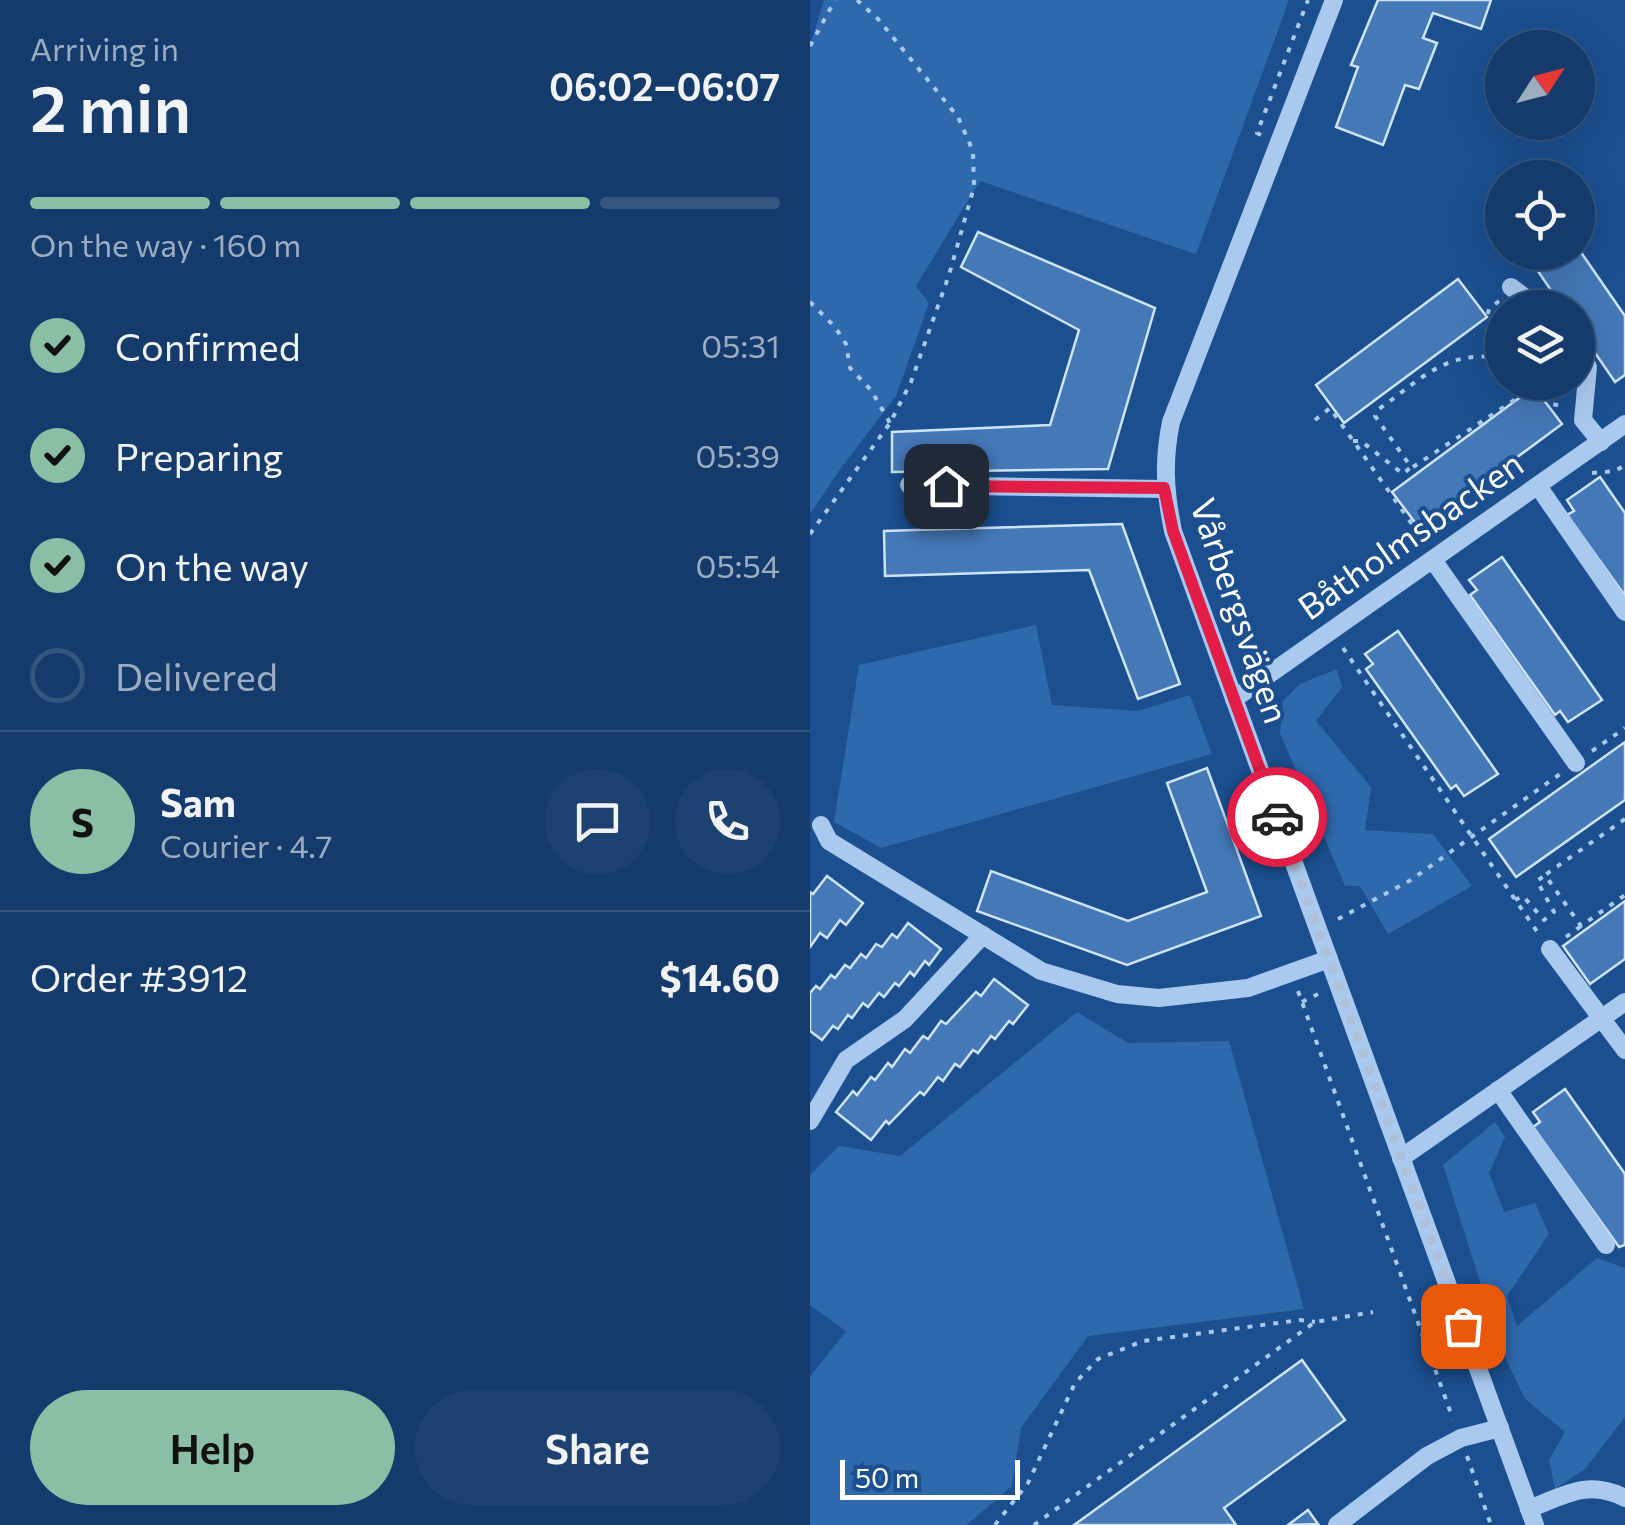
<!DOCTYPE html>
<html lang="en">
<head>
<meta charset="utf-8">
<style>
  body { margin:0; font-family:Commissioner,sans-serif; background:#1d4271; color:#f1f3f6; height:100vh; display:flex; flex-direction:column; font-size:38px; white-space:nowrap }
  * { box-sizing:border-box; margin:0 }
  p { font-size:32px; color:#9dadc1 }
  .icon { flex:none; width:55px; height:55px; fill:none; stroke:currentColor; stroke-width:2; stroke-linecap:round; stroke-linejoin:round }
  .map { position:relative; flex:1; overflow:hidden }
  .sheet { display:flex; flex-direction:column; background:#143b6b; width:810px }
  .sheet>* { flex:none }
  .needle { width:65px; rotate:54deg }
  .controls { position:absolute; left:675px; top:30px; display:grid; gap:20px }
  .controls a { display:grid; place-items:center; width:110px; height:110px; border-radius:50%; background:#143b6b; box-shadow:0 10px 40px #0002,0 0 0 2px #33557e; font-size:50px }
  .scale { position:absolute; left:30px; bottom:25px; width:180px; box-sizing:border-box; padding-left:10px; border:5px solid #fff; border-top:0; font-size:28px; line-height:35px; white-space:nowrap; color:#fff; -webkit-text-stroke:8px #1b4f8f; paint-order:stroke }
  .pin { position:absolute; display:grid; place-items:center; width:85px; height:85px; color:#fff; margin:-42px; border-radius:20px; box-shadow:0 5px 15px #0006 }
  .courier { position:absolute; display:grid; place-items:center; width:100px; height:100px; margin:-50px; border:8px solid #e11d48; border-radius:50%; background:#fff; color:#222; box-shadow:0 2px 12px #0007 }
  .headline em { font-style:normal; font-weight:600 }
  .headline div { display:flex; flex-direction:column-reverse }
  .headline { display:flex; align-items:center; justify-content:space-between; height:170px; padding:0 30px }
  h1 { font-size:65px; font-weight:600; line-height:75px }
  .bar { display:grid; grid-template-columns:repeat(4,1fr); gap:15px 10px; align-content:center; height:120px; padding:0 30px }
  .bar i { height:12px; border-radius:8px; background:#33557e }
  .bar .current { background:#8abfa5 }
  .bar p { grid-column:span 4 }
  .line { display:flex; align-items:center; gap:25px; padding:0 30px; border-top:2px solid #33557e }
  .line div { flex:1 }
  .round { display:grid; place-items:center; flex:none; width:105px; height:105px; border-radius:52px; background:#1d4271 }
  ol { padding:0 30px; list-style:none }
  li { display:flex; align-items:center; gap:30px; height:110px }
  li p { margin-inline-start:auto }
  li .icon { padding:10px; border-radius:50%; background:#8abfa5; color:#111; stroke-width:4 }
  li:last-child { color:#9dadc1 }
  li i { width:55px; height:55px; border:5px solid #33557e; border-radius:50% }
  .cta { display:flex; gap:20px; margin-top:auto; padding:20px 30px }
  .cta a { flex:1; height:115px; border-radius:60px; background:#8abfa5; color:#111; font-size:40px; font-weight:600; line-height:115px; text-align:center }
  .cta a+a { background:#1d4271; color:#f1f3f6 }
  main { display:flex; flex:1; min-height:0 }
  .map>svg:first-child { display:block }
</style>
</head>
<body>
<main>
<section class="sheet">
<div class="headline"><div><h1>2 min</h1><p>Arriving in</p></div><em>06:02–06:07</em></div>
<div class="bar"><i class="current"></i><i class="current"></i><i class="current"></i><i></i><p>On the way · 160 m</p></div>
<ol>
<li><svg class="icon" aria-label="check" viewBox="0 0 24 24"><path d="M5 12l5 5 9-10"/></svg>Confirmed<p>05:31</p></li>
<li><svg class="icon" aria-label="check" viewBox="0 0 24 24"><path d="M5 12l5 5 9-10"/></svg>Preparing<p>05:39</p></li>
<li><svg class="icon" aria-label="check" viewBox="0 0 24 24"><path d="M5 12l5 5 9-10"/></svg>On the way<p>05:54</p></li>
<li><i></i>Delivered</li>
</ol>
<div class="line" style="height:180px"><b class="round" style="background:#8abfa5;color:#111">S</b><div><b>Sam</b><p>Courier · 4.7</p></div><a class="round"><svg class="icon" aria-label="chat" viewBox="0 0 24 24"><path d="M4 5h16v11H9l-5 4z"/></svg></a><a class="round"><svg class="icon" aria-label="phone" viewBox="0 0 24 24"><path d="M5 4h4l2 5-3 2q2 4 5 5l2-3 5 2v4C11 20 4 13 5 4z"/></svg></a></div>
<div class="line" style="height:130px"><div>Order #3912</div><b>$14.60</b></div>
<div class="cta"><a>Help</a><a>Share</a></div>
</section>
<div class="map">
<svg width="815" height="1525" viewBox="0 0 815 1525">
  <rect width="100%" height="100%" fill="#1b4f8f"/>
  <g fill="#2e69ad">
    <polygon points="14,0 479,0 386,254 170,181 106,286 119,303 86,396 31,468 0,514 0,46"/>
    <polygon points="226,625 242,705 328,711 380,695 402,754 71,848 24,822 49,665"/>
    <polygon points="527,669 532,687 506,721 561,787 555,830 623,834 662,886 578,934 550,886 535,886 470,733 473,701 490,684"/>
    <polygon points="267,1012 318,1043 419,1041 494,1309 278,1336 211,1428 202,1486 157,1525 0,1525 0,1377 36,1331 0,1305 0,1175 29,1146 90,1156"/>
    <polygon points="685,1122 695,1137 679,1173 694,1212 725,1203 739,1234 697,1296 707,1326 787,1258 815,1268 815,1417 775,1469 745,1489 739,1460 755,1432 715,1399 692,1351 633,1165"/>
  </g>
  <g fill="#4478b7" stroke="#cfe3fa" stroke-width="2.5">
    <polygon points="568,0 681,0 671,29 623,13 613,38 627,43 609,89 595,85 573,145 526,127 548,67 541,65"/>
    <polygon points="168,232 345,308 298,469 82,472 82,432 240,425 269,330 151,267"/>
    <polygon points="768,248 815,316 815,375 805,382 768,328 768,308 753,308 715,252 768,252"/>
    <polygon points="648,279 677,317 534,423 506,385"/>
    <polygon points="724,387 752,424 610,529 582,492"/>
    <polygon points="790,477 815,513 815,596 757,515 764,511 757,500"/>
    <polygon points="312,524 370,684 328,699 279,570 75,576 74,531"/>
    <polygon points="692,557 792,700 758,722 750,711 745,715 660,595 667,590 659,580"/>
    <polygon points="588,631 688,774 654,796 646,785 641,789 556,669 563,664 555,654"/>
    <polygon points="815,742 815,800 706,877 679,839"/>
    <polygon points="397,768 451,916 317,965 167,911 181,871 318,921 397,892 357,783"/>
    <polygon points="17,876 53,903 36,925 30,920 17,938 10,933 0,947 0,892 3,894"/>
    <polygon points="815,901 815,959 780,984 753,946"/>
    <polygon points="98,923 131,949 119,965 115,961 104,976 100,972 89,986 85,983 74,997 69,993 58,1007 53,1003 42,1018 38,1015 28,1029 23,1026 12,1040 0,1031 0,993 6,986 10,989 21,975 25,978 35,965 40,968 51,954 56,958 66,944 72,947 82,934 87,938"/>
    <polygon points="184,979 218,1005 203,1024 199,1021 185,1039 181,1036 168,1053 163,1050 150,1067 145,1064 133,1081 128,1077 114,1095 110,1092 79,1124 76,1121 61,1140 26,1112 43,1091 47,1095 61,1077 65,1080 78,1063 82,1067 95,1049 100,1053 113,1036 118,1039 131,1021 136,1024 166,992 171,996"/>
    <polygon points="755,1089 815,1174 815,1245 809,1247 723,1127 730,1122 723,1112"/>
    <polygon points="492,1360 535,1420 414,1508 426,1525 264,1525"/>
    <polygon points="498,1510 508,1524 478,1525"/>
  </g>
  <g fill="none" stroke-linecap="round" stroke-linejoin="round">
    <g stroke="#a9c9ee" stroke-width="4" stroke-dasharray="5 8" stroke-linecap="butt">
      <polyline points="0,46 25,0"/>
      <polyline points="451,135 447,133 498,0"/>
      <polyline points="689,301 679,309 677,317 692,339"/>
      <polyline points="0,302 25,327 36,344 40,368 61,390 80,423"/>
      <polyline points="724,387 742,404 752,406"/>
      <polyline points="505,420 520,408 609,534 621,533"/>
      <path d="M543 441H551L593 474 601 467 565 416 569 409C613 378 635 350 692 358"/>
      <polyline points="603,467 724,387 722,382"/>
      <polyline points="782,473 805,471 815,465"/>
      <polyline points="0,534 80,423 101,382 139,275 164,187 163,151 148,117 68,19 47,0"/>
      <polyline points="533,648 728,933"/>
      <polyline points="782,751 815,728"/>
      <polyline points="815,819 735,875 771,926 815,895"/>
      <polyline points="705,900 713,896 734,920 744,912 727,881 735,875"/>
      <polyline points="528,919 601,880 750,774"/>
      <polyline points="756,937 771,926"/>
      <polyline points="488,991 643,1419"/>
      <polyline points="492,1002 508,994"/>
      <polyline points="657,1456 681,1525"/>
      <polyline points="185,1525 218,1483 265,1383 288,1359 333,1341 490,1320 505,1322"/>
      <polyline points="224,1525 505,1322 563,1312"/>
    </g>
    <g stroke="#a9c9ee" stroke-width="18">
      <path d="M524 0 361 422C353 461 355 492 363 531L725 1525"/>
      <polyline points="701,287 729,308"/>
      <polyline points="768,346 778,367 773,420 791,442"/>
      <polyline points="99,485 354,489"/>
      <polyline points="728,486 815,612"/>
      <polyline points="623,560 766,763"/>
      <polyline points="424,699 815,424"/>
      <polyline points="11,825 19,841 231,971 307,994 349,998 438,988 519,959"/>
      <polyline points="740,949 815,1050"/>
      <polyline points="688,1090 796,1245"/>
      <polyline points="0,1121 36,1060 95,1019 173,935"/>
      <polyline points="591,1158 815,1002"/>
      <path d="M719 1509C755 1495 778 1479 815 1498"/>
      <polyline points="527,1525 617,1456 651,1438 690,1428"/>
    </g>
  </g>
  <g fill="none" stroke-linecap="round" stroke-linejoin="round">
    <polyline stroke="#afc1d8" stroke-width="10" stroke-dasharray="0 18" points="467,817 653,1326"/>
    <polyline stroke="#e11d48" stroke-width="12" points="136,486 354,488 363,531 467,817"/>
  </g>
  <g text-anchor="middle" stroke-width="8" stroke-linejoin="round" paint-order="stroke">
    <g font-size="35" fill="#fff" stroke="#1b4f8f">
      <text transform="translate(601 536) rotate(-35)" y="12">Båtholmsbacken</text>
      <text transform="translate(429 611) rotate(71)" y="12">Vårbergsvägen</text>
    </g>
  </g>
</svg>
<div class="controls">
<a><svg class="needle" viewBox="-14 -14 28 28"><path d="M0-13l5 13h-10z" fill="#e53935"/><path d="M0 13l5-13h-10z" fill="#9dadc1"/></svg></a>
<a><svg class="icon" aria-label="locate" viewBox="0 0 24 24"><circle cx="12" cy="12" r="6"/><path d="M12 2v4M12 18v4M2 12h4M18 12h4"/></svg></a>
<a><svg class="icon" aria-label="layers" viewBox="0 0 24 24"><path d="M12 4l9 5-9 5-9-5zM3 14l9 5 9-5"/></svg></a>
</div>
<div class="scale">50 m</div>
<div class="pin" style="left:653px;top:1326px;background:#ea580c"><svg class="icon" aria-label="bag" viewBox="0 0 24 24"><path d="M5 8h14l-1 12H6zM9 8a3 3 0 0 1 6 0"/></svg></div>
<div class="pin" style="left:136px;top:486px;background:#1f2937"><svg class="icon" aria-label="home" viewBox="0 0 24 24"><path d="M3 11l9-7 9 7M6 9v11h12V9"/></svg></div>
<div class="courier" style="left:467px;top:817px"><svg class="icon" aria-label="car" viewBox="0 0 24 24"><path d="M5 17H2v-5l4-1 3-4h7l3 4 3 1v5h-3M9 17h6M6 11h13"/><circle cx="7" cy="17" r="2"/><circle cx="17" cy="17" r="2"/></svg></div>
</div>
</main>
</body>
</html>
